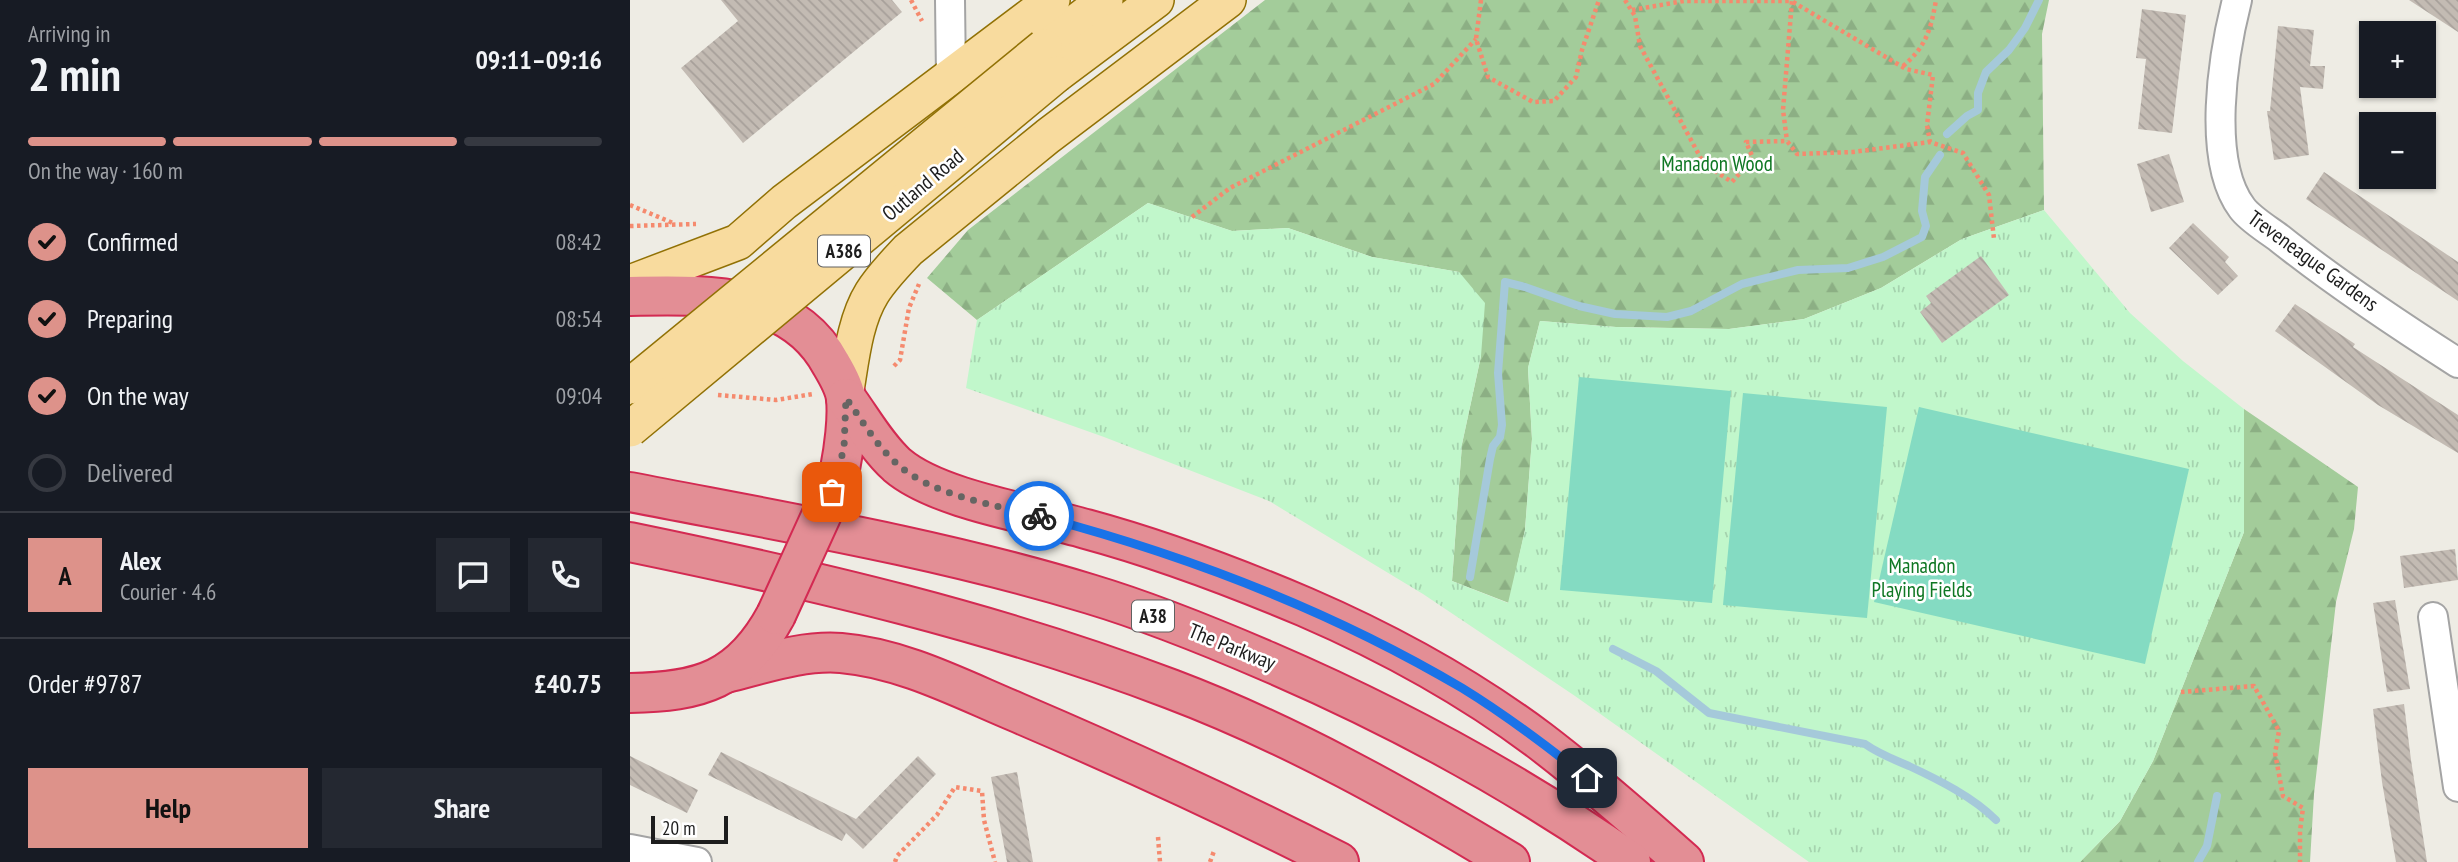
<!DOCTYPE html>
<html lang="en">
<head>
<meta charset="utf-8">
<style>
  body { margin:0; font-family:"PT Sans Narrow",sans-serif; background:#242831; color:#f1f3f6; height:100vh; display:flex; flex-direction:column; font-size:26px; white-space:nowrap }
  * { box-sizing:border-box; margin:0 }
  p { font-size:23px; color:#9ea1a6 }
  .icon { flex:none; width:38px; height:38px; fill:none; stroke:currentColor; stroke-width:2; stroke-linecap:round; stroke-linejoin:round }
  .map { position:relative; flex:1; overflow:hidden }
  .side { display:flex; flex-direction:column; background:#171b24; width:630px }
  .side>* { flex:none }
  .controls { position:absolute; left:1729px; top:21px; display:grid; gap:14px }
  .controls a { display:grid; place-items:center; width:77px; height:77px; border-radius:0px; background:#171b24; box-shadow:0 2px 5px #0004; font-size:35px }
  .scale { position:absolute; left:21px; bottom:18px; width:77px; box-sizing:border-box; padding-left:7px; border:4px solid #1d1d1d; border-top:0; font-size:19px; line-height:24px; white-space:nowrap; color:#1d1d1d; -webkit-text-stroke:5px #fff; paint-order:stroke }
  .pin { position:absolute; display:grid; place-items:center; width:60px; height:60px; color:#fff; margin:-30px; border-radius:14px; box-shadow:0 4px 10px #0006 }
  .courier { position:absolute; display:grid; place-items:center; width:70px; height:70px; margin:-35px; border:5px solid #1a73e8; border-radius:50%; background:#fff; color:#222; box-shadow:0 2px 9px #0007 }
  .headline em { font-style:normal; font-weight:700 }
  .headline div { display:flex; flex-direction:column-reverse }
  .headline { display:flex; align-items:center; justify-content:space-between; height:119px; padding:0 28px }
  h1 { font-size:46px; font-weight:700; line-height:52px }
  .bar { display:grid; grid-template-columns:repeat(4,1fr); gap:10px 7px; align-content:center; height:84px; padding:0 28px }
  .bar i { height:9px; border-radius:5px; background:#363941 }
  .bar .on { background:#dd928a }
  .bar p { grid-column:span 4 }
  .line { display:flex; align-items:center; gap:18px; padding:0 28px; border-top:2px solid #363941 }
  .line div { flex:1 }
  .round { display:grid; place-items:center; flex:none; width:74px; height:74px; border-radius:0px; background:#242831 }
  ol { padding:0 28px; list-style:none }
  li { display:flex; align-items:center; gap:21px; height:77px }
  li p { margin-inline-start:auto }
  li .icon { padding:7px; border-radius:50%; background:#dd928a; color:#111; stroke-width:4 }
  li:last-child { color:#9ea1a6 }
  li i { width:38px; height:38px; border:4px solid #363941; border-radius:50% }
  .action { display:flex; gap:14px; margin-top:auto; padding:14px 28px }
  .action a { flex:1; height:80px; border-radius:0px; background:#dd928a; color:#111; font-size:28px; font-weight:700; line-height:80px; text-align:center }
  .action a+a { background:#242831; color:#f1f3f6 }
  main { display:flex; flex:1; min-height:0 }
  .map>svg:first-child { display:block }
</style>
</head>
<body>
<main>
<section class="side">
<div class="headline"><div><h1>2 min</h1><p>Arriving in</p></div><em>09:11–09:16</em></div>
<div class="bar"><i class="on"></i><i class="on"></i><i class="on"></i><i></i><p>On the way · 160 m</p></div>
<ol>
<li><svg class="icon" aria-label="check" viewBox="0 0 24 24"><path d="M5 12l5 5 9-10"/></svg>Confirmed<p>08:42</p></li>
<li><svg class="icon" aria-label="check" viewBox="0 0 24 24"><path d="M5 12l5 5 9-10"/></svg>Preparing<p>08:54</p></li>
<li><svg class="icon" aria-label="check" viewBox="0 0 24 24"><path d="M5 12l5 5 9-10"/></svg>On the way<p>09:04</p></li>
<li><i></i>Delivered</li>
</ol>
<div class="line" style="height:126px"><b class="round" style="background:#dd928a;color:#111">A</b><div><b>Alex</b><p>Courier · 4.6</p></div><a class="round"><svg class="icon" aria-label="chat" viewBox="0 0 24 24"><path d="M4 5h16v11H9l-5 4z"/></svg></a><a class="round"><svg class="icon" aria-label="phone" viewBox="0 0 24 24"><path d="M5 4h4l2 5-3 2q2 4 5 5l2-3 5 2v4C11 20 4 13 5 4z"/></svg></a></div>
<div class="line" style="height:91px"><div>Order #9787</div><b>£40.75</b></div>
<div class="action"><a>Help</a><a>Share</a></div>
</section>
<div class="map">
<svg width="1828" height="862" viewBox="0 0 1828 862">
  <defs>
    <pattern id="forest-firs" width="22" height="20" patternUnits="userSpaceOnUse" patternTransform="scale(1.75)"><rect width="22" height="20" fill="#a3cc9a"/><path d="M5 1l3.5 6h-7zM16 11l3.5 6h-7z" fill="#8caf84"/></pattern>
    <pattern id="park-tufts" width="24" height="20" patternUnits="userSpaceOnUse" patternTransform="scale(1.75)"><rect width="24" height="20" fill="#c1f7cb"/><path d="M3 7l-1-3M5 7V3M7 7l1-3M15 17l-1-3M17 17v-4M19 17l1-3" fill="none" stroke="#a5d3ae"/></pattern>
    <pattern id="building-back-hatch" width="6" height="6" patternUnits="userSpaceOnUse" patternTransform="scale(1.75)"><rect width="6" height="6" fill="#c3bbb3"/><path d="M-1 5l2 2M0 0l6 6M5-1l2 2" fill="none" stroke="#a7a09a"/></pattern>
  </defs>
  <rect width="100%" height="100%" fill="#eeece4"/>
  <g fill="url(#forest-firs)">
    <polygon points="635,0 1419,0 1412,34 1414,210 1332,239 1251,288 1174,319 1099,329 986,327 910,321 898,368 902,439 895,530 879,603 822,581 832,444 851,356 829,272 742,257 658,228 602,231 518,203 347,320 297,278 338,230"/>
    <polygon points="1614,409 1728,487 1724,529 1706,602 1684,794 1680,862 1450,862 1490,821 1523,761 1614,532"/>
  </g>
  <polygon fill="url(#park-tufts)" points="518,203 602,231 658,228 742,257 829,272 855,303 851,356 832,444 822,581 878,603 895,530 902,439 898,368 910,321 986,327 1099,329 1174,319 1251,288 1332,239 1414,210 1500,313 1553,361 1614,409 1614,532 1523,761 1490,821 1450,862 1179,862 945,696 793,594 639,501 474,437 336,388 347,320"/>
  <g fill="#84dbc2">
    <polygon points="949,377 1101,391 1082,603 930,590"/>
    <polygon points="1113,393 1257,407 1237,618 1093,605"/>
    <polygon points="1289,407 1559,469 1515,664 1244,602"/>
  </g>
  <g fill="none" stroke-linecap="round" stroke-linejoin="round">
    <g stroke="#a5c9da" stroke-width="8">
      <polyline points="1317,134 1337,116 1348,110 1348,93 1356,72 1379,50 1395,28 1409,0"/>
      <polyline points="840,577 860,459 863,446 870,437 872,425 868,373 875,282 895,287 949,306 985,314 1037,317 1061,311 1112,284 1168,270 1218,268 1253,257 1292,237 1296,226 1292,211 1295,177 1310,155"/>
      <path d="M983 649 1026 671 1079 713 1235 744C1249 754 1263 759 1279 766 1309 780 1343 797 1366 820"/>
      <polyline points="1568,862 1577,846 1587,796"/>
    </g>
  </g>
  <g fill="url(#building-back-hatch)">
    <polygon points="91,0 262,0 272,12 113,143 51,68 108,21"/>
    <polygon points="1779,0 1828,0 1828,32"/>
    <polygon points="1512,9 1556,15 1542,133 1508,129 1516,59 1506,58"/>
    <polygon points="1648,26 1684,30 1680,66 1695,66 1693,89 1670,87 1679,155 1644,160 1637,111 1640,111"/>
    <polygon points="1539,154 1554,202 1521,212 1507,164"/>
    <polygon points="1694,172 1828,262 1828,301 1676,199"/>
    <polygon points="1563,223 1599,257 1595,262 1608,276 1588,295 1539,248"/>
    <polygon points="1351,256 1379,295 1312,343 1290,312 1301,303 1296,296"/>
    <polygon points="1665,304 1725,344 1723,347 1828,415 1828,453 1748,405 1645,331"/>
    <polygon points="1825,549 1828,580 1774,588 1770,556"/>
    <polygon points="1765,600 1780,689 1757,692 1743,603"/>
    <polygon points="1774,704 1781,760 1797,862 1766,862 1752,782 1743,709"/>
    <polygon points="91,752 226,819 288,756 306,774 233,849 216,833 212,841 78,775"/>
    <polygon points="0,756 68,790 57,813 0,785"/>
    <polygon points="387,772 392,801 403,862 377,862 361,777"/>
  </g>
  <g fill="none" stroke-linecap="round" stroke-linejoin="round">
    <g stroke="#a4a4a4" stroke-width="32">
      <g id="minor">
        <polyline points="320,0 321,77"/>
        <path d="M1607 0C1593 55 1576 160 1612 208 1620 219 1637 229 1649 238 1705 283 1767 324 1828 363"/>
        <polyline points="1803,617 1828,787"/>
        <polyline points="0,849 67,862"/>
      </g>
    </g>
    <g stroke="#917105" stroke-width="38">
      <g id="major">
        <polyline points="414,47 475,0"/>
        <polyline points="427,74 526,0"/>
        <polyline points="0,283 108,242 154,202 422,0"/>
        <path d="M215 396C221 362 224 322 242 293 252 277 265 264 278 250L418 136 598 0"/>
      </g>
    </g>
    <g stroke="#d32a52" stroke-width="42">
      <g id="highway">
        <path d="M0 296C74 295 161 290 201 364 207 374 215 388 216 399 218 418 214 449 210 469"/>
        <path d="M216 398C232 420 247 447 267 465 308 500 404 514 456 529 530 549 604 577 675 607 756 642 838 687 909 740 959 778 1007 820 1054 862"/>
        <path d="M0 492C154 522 309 548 460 594 520 612 579 636 637 661 765 716 887 782 1001 862"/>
        <path d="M0 542C184 580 365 622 541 689 660 734 772 797 880 862"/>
        <path d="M96 673C133 664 172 650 211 653 272 658 331 689 386 712 496 759 603 808 709 862"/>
        <path d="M0 693C70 692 111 680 146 615"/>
      </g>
    </g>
    <g stroke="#f58a6e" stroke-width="4.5" stroke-dasharray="3.5 3.5" stroke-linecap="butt">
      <polyline points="281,0 292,21"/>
      <polyline points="851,0 846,39 858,77 903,102 924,101 946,77 952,50 969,0"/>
      <polyline points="995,0 1005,16 1010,46 1074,164 1102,182 1123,158 1116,142 1157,141 1167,154 1223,152 1300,142 1333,153 1359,195 1364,239"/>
      <polyline points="1163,2 1276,69 1303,75 1297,125 1300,142"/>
      <polyline points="1002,10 1054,1 1162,1 1153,110 1157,141"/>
      <path d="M1273 66C1296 47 1301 29 1306 0"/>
      <polyline points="0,205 43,223"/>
      <polyline points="562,217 600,188 804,84 846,39"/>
      <polyline points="0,226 66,224"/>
      <polyline points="264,366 270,360 279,308 289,284"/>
      <polyline points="88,395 146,400 183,394"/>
      <polyline points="1551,692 1624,686 1649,731 1645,753 1653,796 1673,808 1670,831 1670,862"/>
      <polyline points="528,837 530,862"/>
      <polyline points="265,862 267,856 307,815 325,787 352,791 354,820 365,862"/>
      <polyline points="580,862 584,851"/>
    </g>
    <use href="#minor" stroke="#fff" stroke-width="28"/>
    <use href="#major" stroke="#f8db9e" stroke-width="35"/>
    <use href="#highway" stroke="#e38e95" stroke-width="38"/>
    <g stroke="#917105" stroke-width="38" stroke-linecap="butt">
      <g id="major-bridge">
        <polyline points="0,386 414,47"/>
        <polyline points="0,429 427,74"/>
      </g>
    </g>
    <g stroke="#d32a52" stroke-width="42" stroke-linecap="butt">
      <polyline id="highway-bridge" points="146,615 202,492 210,469"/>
    </g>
    <use href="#major-bridge" stroke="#f8db9e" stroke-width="35"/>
    <use href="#highway-bridge" stroke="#e38e95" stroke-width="38"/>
  </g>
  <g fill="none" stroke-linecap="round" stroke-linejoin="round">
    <path stroke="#666563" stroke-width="7" stroke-dasharray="0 12.6" d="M202 492 214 448 216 398C232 420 246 445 266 463 300 495 364 505 409 516"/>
    <path stroke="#1a73e8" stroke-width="9" d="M409 516C556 555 700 610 832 688 876 715 917 746 957 778"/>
  </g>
  <g text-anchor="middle" stroke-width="5" stroke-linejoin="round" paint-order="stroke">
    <g fill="#fff" stroke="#616161" stroke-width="2">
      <rect x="188" y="235.5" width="52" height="31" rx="5"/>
      <rect x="502" y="600.5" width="42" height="31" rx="5"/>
    </g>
    <g font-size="19" font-weight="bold" fill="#1d1d1d">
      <text x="214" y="258">A386</text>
      <text x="523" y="623">A38</text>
    </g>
    <g font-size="21" fill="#0f7723" stroke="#fff">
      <text x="1087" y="171">Manadon Wood</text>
      <text x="1292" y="573">Manadon<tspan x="1292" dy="24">Playing Fields</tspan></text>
    </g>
    <g font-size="21" fill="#1d1d1d" stroke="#fff">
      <text transform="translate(293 185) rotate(-40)" y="7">Outland Road</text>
      <text transform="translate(1683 261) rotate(36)" y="7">Treveneague Gardens</text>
      <text transform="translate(602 647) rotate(22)" y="7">The Parkway</text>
    </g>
  </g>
</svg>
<div class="controls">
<a>+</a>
<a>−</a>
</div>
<div class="scale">20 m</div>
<div class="pin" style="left:202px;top:492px;background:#ea580c"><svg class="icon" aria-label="bag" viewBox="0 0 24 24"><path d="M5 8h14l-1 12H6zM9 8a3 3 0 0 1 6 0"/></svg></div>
<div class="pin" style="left:957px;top:778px;background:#1f2937"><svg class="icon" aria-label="home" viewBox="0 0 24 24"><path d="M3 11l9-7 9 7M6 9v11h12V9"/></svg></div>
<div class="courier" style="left:409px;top:516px"><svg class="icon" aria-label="bike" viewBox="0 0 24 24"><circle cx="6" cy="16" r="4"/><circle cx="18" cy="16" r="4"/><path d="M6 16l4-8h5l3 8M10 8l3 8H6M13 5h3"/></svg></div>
</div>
</main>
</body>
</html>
